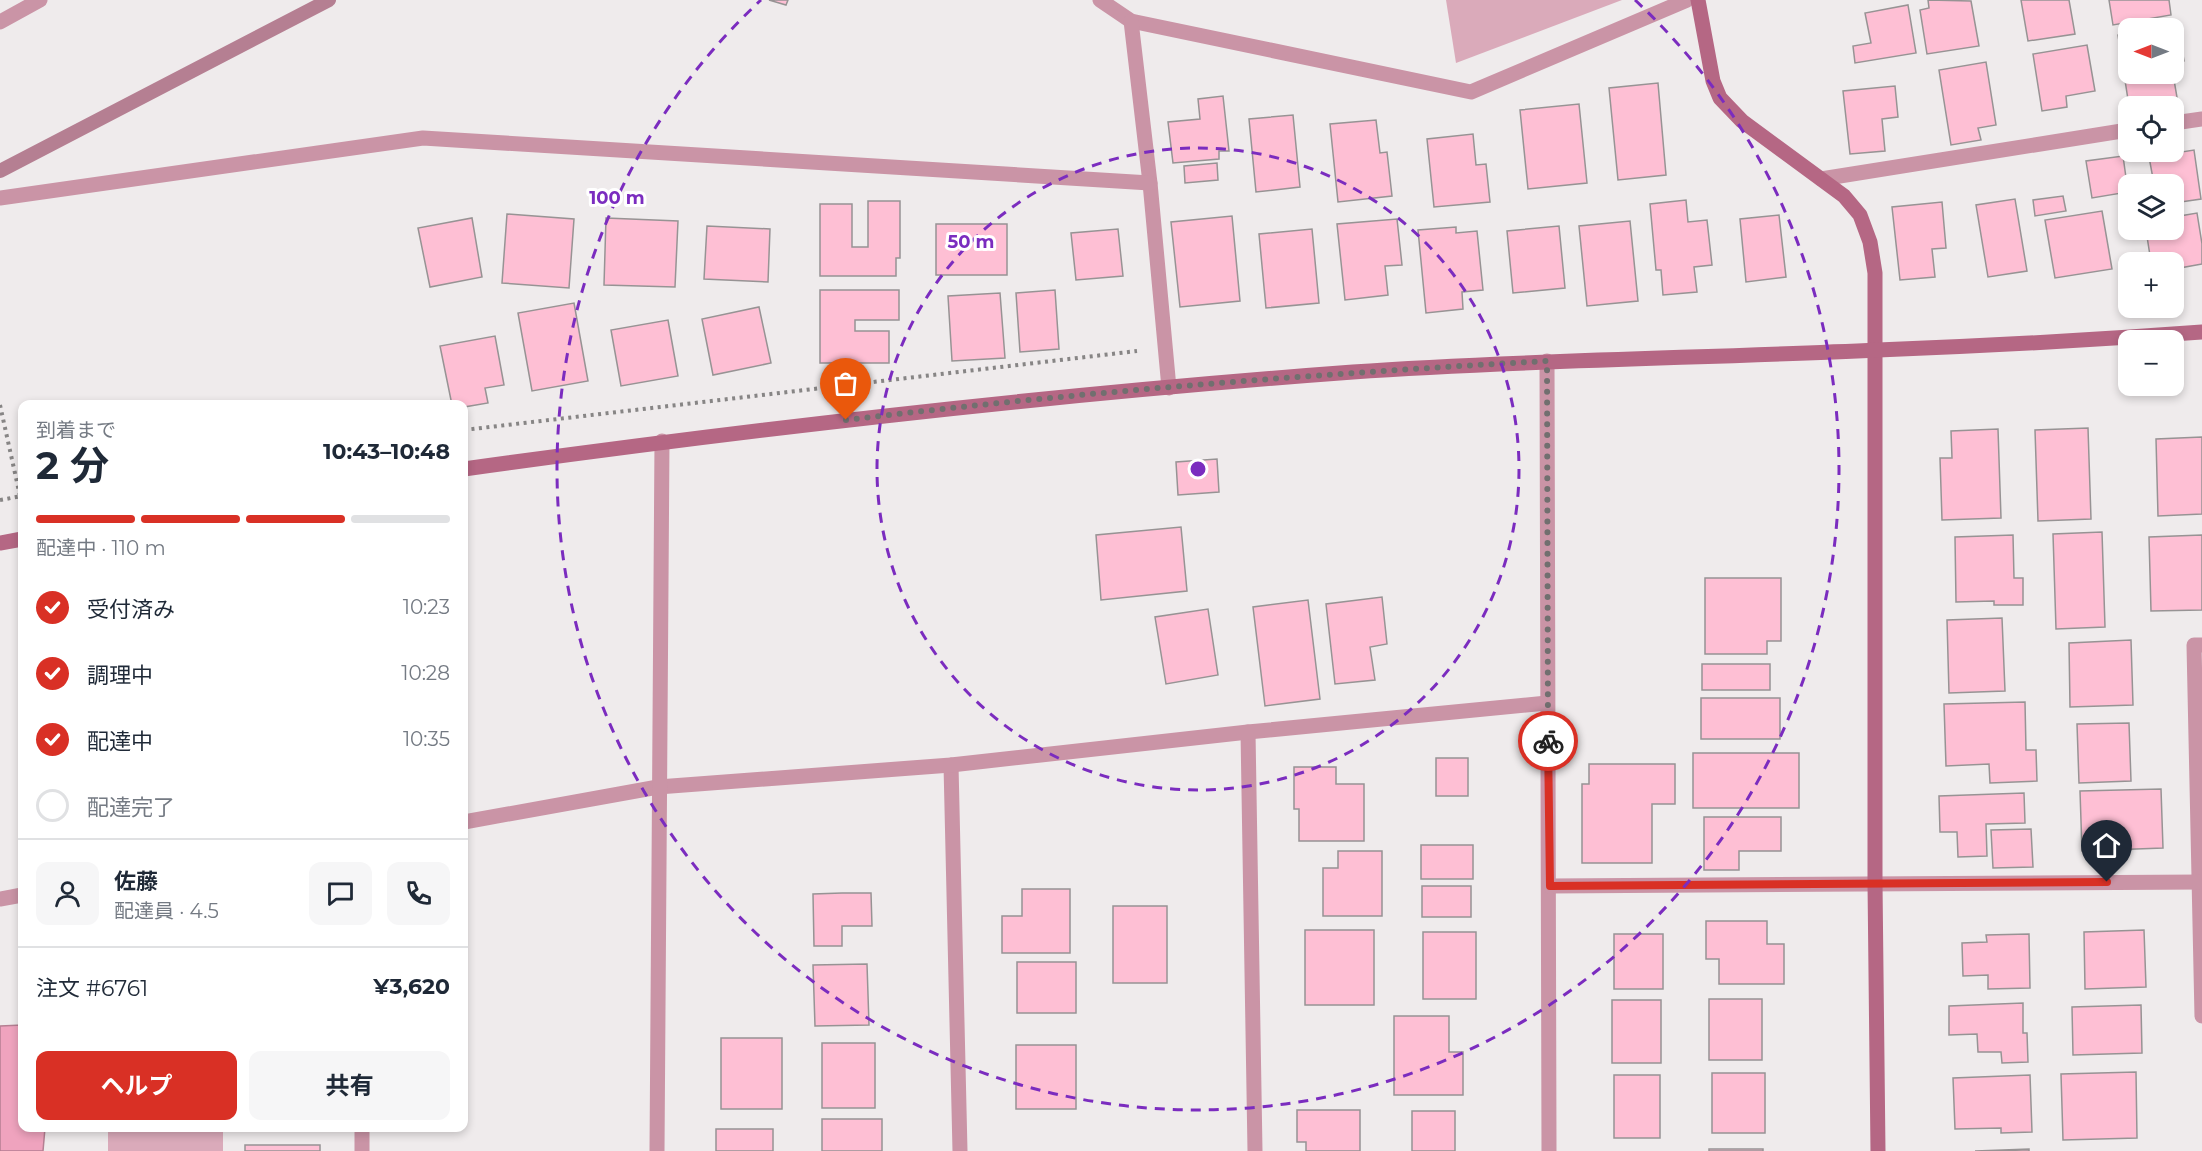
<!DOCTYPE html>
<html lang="ja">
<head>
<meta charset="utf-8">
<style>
  body { margin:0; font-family:Montserrat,"Noto Sans JP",sans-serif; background:#f6f6f7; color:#1f2937; height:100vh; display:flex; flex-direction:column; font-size:22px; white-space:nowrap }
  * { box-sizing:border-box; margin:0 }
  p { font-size:20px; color:#747a83 }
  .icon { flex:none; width:33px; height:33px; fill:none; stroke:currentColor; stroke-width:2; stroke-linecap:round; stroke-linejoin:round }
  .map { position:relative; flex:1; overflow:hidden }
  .side { position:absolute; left:18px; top:400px; width:450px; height:732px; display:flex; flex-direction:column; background:#fff; border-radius:12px; box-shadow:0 3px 9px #0003 }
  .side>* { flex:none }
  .needle { width:39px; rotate:270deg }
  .tools { position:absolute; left:2118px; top:18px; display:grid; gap:12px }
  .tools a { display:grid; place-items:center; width:66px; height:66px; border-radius:12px; background:#fff; box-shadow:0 3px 9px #0003; font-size:30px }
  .pin { position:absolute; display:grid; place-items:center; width:51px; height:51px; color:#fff; margin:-62px -26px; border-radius:50% 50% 50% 0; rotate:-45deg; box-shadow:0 0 6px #0007 }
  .pin .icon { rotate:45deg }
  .courier { position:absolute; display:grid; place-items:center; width:60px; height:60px; margin:-30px; border:4px solid #d93025; border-radius:50%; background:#fff; color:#222; box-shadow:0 2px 8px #0007 }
  .summary em { font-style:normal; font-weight:700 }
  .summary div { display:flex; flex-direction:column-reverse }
  .summary { display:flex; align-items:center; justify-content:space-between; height:102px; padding:0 18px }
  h1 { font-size:39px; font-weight:700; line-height:45px }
  .bar { display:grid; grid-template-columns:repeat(4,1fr); gap:9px 6px; align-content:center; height:72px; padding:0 18px }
  .bar i { height:8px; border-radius:4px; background:#e0e1e3 }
  .bar .selected { background:#d93025 }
  .bar p { grid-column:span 4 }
  .line { display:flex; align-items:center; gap:15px; padding:0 18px; border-top:2px solid #e0e1e3 }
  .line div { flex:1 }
  .round { display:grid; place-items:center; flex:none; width:63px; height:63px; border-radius:12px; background:#f6f6f7 }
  ol { padding:0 18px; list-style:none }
  li { display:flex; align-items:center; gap:18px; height:66px }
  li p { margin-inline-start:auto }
  li .icon { padding:6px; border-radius:50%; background:#d93025; color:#fff; stroke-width:4 }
  li:last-child { color:#747a83 }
  li i { width:33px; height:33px; border:3px solid #e0e1e3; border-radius:50% }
  .primary-button { display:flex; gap:12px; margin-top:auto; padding:12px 18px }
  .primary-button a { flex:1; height:69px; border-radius:12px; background:#d93025; color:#fff; font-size:24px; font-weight:700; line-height:69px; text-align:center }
  .primary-button a+a { background:#f6f6f7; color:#1f2937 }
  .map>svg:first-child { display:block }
</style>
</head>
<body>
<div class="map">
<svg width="2202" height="1151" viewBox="0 0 2202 1151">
  <rect width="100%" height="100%" fill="#efebec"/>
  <g fill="#daaaba">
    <polygon points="1446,0 1622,0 1456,63"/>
    <rect x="108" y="1128" width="115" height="23"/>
  </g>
  <polygon fill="#efa3be" stroke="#b57f92" stroke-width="1.5" points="22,1025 22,1128 45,1128 43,1151 0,1151 0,1026"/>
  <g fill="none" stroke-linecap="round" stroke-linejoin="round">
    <polyline stroke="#b57f92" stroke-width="14" points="0,171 329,0"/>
  </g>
  <g fill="#febfd4" stroke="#979394" stroke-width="1.5">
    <polygon points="769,0 788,0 786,5"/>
    <polygon points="1928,0 1971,1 1979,46 1927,54 1920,10 1929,8"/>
    <polygon points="2021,0 2069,0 2075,34 2028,41"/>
    <polygon points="2109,0 2169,0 2171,15 2113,25"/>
    <polygon points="1908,5 1916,53 1855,63 1853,46 1871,43 1865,13"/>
    <polygon points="2178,25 2184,61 2174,63 2174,28 2158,28"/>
    <polygon points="2128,33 2128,74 2173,74 2178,103 2155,106 2129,106 2118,35"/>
    <polygon points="2087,45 2095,91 2066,96 2067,107 2042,111 2033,54"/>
    <polygon points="1986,62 1996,125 1978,128 1981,140 1951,145 1939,70"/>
    <polygon points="1658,83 1666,175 1618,180 1609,88"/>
    <polygon points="1895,86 1898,117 1882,119 1885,151 1850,154 1843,91"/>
    <polygon points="1223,96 1229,151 1219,151 1219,159 1173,163 1168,122 1200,119 1198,99"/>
    <polygon points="1579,104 1587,183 1528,189 1520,110"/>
    <polygon points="1293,115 1300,187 1256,192 1249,119"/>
    <polygon points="1376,120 1380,153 1387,152 1392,196 1338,202 1330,124"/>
    <polygon points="1473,134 1476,165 1486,164 1490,202 1434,207 1427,139"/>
    <polygon points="2194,150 2201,199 2174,203 2174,184 2154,184 2149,157"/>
    <polygon points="2123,156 2128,192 2092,198 2086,161"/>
    <polygon points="1217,163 1218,180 1185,183 1184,166"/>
    <polygon points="2063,196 2066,211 2035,216 2033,200"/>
    <polygon points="2015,199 2027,271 1988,277 1976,205"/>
    <polygon points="1686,200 1688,222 1707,220 1712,265 1694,267 1697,292 1663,295 1661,270 1656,270 1650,204"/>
    <polygon points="868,201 900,201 900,258 896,258 896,276 820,276 820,204 852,204 852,247 868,247"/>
    <polygon points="1942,202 1946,248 1932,249 1935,277 1900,280 1892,207"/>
    <polygon points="2102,211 2112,269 2055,278 2045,220"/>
    <polygon points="2197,213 2202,244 2202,264 2174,269 2174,262 2151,262 2146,230 2174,230 2174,217"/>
    <polygon points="507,214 574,219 569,288 502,283"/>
    <polygon points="1779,215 1786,277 1746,282 1740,219"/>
    <polygon points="1232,216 1240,301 1180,307 1171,222"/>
    <polygon points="472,218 482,277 430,287 418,228"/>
    <polygon points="606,218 678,221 675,287 604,285"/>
    <polygon points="1397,219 1402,265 1385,266 1388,295 1345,300 1337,224"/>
    <polygon points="1630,221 1638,301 1587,306 1579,226"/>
    <rect x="936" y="224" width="71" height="51"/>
    <polygon points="707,226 770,229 768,282 704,279"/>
    <polygon points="1559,226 1565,288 1513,293 1507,231"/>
    <polygon points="1456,227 1456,233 1477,231 1483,290 1462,292 1463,309 1426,313 1418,230"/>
    <polygon points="1118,229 1123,276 1076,280 1071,233"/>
    <polygon points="1312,229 1319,303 1266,308 1259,234"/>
    <polygon points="820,290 899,290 899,320 855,320 855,331 889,331 889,363 820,363"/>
    <polygon points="1055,290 1059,349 1020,352 1016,293"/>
    <polygon points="1000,293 1005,358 952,361 948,296"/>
    <polygon points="574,303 588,381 532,391 518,313"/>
    <polygon points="759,307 771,363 713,375 702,319"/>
    <polygon points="668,320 678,376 621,386 611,330"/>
    <polygon points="495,336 504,385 485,388 488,403 464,407 464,405 452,405 440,346"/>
    <polygon points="2088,428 2091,519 2038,521 2035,430"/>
    <polygon points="1998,429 2001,518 1942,520 1940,458 1952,458 1951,431"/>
    <polygon points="2202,437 2202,514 2158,516 2156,439"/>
    <polygon points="1217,459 1219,492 1178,495 1176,462"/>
    <polygon points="1181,527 1187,591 1101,600 1096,535"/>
    <polygon points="2102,532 2105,627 2056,629 2053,534"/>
    <polygon points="2013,535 2014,578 2023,578 2023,605 1994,605 1994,601 1956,602 1955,537"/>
    <polygon points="2202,535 2202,610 2151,611 2149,537"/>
    <polygon points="1705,578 1781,578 1781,641 1767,641 1767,654 1705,654"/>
    <polygon points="1382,597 1387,644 1370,647 1375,680 1335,684 1326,604"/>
    <polygon points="1308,600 1320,699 1265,706 1253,607"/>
    <polygon points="1208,609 1218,675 1166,684 1155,617"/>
    <polygon points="2002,618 2005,691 1949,693 1947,620"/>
    <polygon points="2131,640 2133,705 2070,707 2069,643"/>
    <rect x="1702" y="664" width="68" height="26"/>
    <rect x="1701" y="698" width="79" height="41"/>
    <polygon points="2025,702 2026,750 2036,750 2037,781 1990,783 1989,764 1946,766 1944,704"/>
    <polygon points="2129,723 2131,781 2079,783 2077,724"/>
    <rect x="1693" y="753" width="106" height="55"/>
    <rect x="1436" y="758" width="32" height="38"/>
    <polygon points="1589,764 1675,764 1675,804 1652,804 1652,863 1582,863 1582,784 1589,784"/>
    <polygon points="1294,767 1336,767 1336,784 1364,784 1364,841 1299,841 1299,809 1294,809"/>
    <polygon points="2161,789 2163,848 2082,851 2080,791"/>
    <polygon points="2024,793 2025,823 1986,824 1987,856 1958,857 1957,832 1940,832 1939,796"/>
    <polygon points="1704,817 1781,817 1781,851 1739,851 1739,870 1704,870"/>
    <polygon points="2031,829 2033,867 1993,868 1991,830"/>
    <rect x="1421" y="845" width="52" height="34"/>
    <polygon points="1338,851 1382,851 1382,916 1323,916 1323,868 1338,868"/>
    <rect x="1422" y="886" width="49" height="31"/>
    <polygon points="1022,889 1070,889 1070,953 1002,953 1002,916 1022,916"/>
    <polygon points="842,893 871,893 872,926 842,926 842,946 814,946 813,894"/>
    <rect x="1113" y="906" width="54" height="77"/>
    <polygon points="1706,921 1767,921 1767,944 1784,944 1784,984 1719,984 1719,959 1706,959"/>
    <rect x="1305" y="930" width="69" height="75"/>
    <polygon points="2144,930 2146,987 2085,989 2084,932"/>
    <rect x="1423" y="932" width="53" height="67"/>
    <rect x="1614" y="934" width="49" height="55"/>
    <polygon points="2029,934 2030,988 1988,989 1988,975 1963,976 1962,943 1987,942 1986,935"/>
    <rect x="1017" y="962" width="59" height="51"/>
    <polygon points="867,964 869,1025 815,1026 813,965"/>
    <rect x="1709" y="999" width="53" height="61"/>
    <rect x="1612" y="1000" width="49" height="63"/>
    <polygon points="2023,1003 2023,1033 2027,1033 2028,1062 2002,1063 2001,1052 1978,1052 1977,1034 1949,1035 1949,1006"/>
    <polygon points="2141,1005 2142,1053 2073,1055 2072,1007"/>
    <polygon points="1394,1016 1449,1016 1449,1052 1463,1052 1463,1095 1394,1095"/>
    <rect x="721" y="1038" width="61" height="71"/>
    <rect x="822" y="1043" width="53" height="65"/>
    <rect x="1016" y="1045" width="60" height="64"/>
    <polygon points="2136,1072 2137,1138 2063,1140 2061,1074"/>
    <rect x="1712" y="1073" width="53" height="60"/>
    <rect x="1614" y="1075" width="46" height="63"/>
    <polygon points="2030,1075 2032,1132 2001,1133 2001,1128 1955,1129 1953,1078"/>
    <polygon points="1297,1110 1360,1110 1360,1151 1306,1151 1306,1142 1297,1142"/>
    <rect x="1412" y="1111" width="43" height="40"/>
    <rect x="822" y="1119" width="60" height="32"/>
    <rect x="716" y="1129" width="57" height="22"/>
    <rect x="245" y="1145" width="75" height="6"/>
    <rect x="1709" y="1149" width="54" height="2"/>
    <polygon points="2029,1149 2029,1151 1975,1151"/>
  </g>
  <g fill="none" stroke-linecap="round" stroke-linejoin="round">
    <g stroke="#878585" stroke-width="4" stroke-dasharray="3 4.5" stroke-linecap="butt">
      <polyline points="0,405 20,496"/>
      <polyline points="464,430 1137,351"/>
      <polyline points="0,500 22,496"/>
    </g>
    <g stroke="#ca94a6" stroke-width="15">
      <polyline points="1100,0 1131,21 1471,92 1687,0"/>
      <polyline points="1131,21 1150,183 1169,388"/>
      <polyline points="0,22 40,0"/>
      <polyline points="2174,123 2202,119"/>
      <polyline points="1821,179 2128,130"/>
      <polyline points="0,198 423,138 1150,183"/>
      <polyline points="1547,361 1549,1151"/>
      <polyline points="2202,645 2194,645 2202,1016"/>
      <polyline points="1248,732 1255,1151"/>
      <polyline points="951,765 960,1151"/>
      <polyline points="464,822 658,787 951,765 1248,732 1547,703"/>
      <polyline points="1550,886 2202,882"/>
      <polyline points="0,899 22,895"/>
      <polyline points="362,1128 362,1151"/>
      <polyline points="657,1151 662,441"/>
    </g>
    <g stroke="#b56784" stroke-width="15">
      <polyline points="1698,0 1713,81 1720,98 1742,121 1844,196 1860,215 1870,242 1875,273 1875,883 1878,1151"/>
      <path d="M464 469C759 428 1055 394 1353 372 1528 360 1703 358 1878 350 1986 346 2094 340 2202 332"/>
      <polyline points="0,543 22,539"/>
    </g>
  </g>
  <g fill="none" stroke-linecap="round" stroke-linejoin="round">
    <path stroke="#716f6f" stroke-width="6" stroke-dasharray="0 10.8" d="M846 420C1079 392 1313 374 1547 361L1548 741"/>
    <polyline stroke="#d93025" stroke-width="8" points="1548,741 1550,886 2107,882"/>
  </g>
  <g fill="none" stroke="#7b2cbf" stroke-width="3" stroke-dasharray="10 8">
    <circle cx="1198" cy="469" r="321"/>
    <path d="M1635 0A641 641 0 1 1 761 0"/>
  </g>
  <circle cx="1198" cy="469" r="9" fill="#7b2cbf" stroke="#fff" stroke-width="3"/>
  <g font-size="18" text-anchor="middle" font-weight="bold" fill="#7b2cbf" stroke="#fff" stroke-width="6" stroke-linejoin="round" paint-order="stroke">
    <text x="617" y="204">100 m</text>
    <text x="971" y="248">50 m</text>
  </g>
</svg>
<div class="tools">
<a><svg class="needle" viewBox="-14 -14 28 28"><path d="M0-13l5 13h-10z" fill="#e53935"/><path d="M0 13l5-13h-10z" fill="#747a83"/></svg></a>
<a><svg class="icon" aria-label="locate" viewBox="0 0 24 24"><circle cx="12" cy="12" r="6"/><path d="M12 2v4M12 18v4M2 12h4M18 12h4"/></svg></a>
<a><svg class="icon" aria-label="layers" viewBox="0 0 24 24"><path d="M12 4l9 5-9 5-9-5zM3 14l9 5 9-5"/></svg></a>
<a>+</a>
<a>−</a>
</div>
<div class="pin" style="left:846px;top:420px;background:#ea580c"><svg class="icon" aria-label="bag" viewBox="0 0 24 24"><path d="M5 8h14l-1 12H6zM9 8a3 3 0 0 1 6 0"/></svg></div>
<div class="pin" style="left:2107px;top:882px;background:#1f2937"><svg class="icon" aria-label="home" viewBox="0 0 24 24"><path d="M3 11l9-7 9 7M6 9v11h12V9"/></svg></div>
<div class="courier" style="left:1548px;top:741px"><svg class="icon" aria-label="bike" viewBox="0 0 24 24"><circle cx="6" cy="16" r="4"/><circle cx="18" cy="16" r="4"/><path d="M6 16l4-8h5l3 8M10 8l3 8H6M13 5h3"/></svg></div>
<section class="side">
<div class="summary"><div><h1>2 分</h1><p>到着まで</p></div><em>10:43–10:48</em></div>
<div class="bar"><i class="selected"></i><i class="selected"></i><i class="selected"></i><i></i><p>配達中 · 110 m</p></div>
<ol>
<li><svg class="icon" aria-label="check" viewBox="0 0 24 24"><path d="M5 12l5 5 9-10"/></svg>受付済み<p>10:23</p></li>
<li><svg class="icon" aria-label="check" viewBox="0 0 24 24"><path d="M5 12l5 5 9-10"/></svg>調理中<p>10:28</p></li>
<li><svg class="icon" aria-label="check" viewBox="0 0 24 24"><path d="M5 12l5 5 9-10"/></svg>配達中<p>10:35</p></li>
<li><i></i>配達完了</li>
</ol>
<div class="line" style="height:108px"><a class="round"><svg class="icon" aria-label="person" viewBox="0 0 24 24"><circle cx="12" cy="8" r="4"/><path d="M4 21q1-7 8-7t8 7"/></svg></a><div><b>佐藤</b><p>配達員 · 4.5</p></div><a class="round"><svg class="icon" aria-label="chat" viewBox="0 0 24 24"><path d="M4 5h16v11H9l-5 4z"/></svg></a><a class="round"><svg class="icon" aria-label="phone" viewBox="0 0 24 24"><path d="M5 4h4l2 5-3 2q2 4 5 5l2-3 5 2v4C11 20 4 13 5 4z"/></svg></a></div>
<div class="line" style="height:78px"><div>注文 #6761</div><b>¥3,620</b></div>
<div class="primary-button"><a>ヘルプ</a><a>共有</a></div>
</section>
</div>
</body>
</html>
